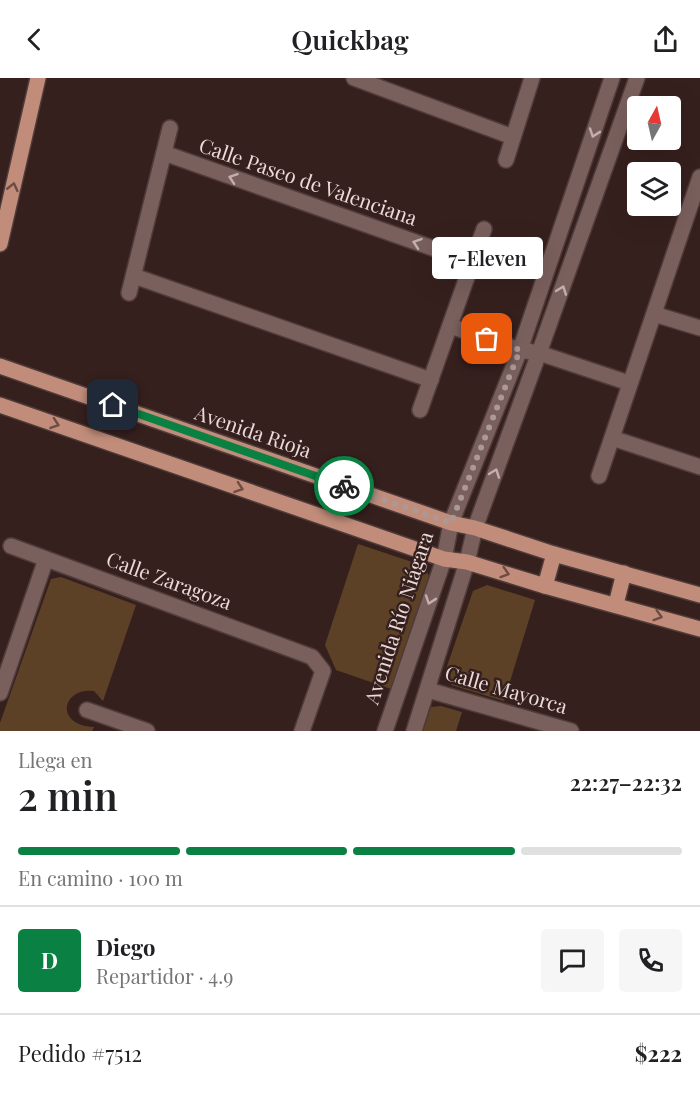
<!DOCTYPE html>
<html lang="es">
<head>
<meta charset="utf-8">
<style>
  body { margin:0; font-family:"Playfair Display",serif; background:#f6f6f6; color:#202124; height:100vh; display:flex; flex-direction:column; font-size:22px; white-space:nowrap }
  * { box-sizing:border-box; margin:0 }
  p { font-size:20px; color:#757577 }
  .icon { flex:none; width:33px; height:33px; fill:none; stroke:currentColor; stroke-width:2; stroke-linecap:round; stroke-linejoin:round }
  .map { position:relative; height:653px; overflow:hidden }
  .side { display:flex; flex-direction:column; background:#fff; flex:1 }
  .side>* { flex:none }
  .needle { width:39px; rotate:8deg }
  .fabs { position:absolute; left:627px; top:18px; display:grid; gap:12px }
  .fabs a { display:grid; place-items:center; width:54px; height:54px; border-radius:6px; background:#fff; box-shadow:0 6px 24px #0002; font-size:30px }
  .pin { position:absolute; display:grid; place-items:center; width:51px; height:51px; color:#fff; margin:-26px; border-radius:12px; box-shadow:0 3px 9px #0006 }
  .courier { position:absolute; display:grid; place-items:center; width:60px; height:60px; margin:-30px; border:4px solid #0b8043; border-radius:50%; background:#fff; color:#222; box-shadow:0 2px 8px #0007 }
  .bubble { position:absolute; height:42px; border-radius:6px; background:#fff; box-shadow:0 6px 24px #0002; font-size:20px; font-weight:600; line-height:42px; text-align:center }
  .summary em { font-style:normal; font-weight:600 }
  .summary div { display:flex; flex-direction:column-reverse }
  .summary { display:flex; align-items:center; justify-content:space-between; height:102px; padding:0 18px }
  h1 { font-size:39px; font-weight:600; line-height:45px }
  .bar { display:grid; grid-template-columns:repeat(4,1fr); gap:9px 6px; align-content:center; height:72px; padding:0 18px }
  .bar i { height:8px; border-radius:4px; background:#e0e0e0 }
  .bar .active { background:#0b8043 }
  .bar p { grid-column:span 4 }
  .line { display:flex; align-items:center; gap:15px; padding:0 18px; border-top:2px solid #e0e0e0 }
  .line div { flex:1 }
  .round { display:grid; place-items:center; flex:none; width:63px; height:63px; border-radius:6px; background:#f6f6f6 }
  header { display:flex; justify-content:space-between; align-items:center; height:78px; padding:0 18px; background:#fff; font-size:27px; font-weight:600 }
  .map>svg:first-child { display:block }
</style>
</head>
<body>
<header><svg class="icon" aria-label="back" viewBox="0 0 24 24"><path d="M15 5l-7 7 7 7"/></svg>Quickbag<svg class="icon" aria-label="share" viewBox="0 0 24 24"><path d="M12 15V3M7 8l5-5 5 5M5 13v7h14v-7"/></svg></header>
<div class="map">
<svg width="700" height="653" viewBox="0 0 700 653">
  <rect width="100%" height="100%" fill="#36201e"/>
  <g fill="#5d4127">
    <polygon points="358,466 424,488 429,498 391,611 336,592 325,567"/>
    <path d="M61 499 136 527 103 623 94 613C62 609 54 647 94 649L92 653H0V645L51 501Z"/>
    <polygon points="487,507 535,522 504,623 451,607 444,597 473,513"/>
    <polygon points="441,628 462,634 456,653 423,653 431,629"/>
  </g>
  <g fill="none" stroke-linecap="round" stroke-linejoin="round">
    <g stroke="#4e3b3a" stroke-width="18">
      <g id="minor">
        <polyline points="354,0 513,59"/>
        <polyline points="164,75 472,184"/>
        <polyline points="506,82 532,0"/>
        <polyline points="134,198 431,302"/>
        <polyline points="129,215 170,50"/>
        <polyline points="654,236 700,250"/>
        <polyline points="450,248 520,272 539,275 629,305"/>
        <polyline points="420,332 484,151"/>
        <polyline points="612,360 700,389"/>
        <polyline points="599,398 700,99"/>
        <polyline points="11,468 312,579 323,593 302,653"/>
        <polyline points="428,612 571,653"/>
        <polyline points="0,615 46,481"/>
        <polyline points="87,632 147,653"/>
        <polyline points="385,653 444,481 451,445 520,272 612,0"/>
        <polyline points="414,653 467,484 475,450 539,275 637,0"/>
      </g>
    </g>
    <g stroke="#4e3b3a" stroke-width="18">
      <g id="major">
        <polyline points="0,166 38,0"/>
        <polyline points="0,288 451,445 475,450 554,476 700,517"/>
        <polyline points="0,327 444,481 467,484 545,508 700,551"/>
        <polyline points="545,508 554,476"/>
        <polyline points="616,526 624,495"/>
      </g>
    </g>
    <use href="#minor" stroke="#7a605d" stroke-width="15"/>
    <use href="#major" stroke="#c18d7a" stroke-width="15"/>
  </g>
  <defs><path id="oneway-chevron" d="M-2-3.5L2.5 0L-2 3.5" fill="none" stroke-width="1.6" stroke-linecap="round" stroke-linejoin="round" transform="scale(1.5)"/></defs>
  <g stroke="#c3afae">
    <use href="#oneway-chevron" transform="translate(594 55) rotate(109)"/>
    <use href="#oneway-chevron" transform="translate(233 100) rotate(-161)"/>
    <use href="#oneway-chevron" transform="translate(417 165) rotate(-161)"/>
    <use href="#oneway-chevron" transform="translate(562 212) rotate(-70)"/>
    <use href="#oneway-chevron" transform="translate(495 395) rotate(-70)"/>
    <use href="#oneway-chevron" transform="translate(430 522) rotate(109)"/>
  </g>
  <g stroke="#6e4c43">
    <use href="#oneway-chevron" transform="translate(13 109) rotate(-77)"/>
    <use href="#oneway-chevron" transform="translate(55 346) rotate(19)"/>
    <use href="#oneway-chevron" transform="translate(239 410) rotate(19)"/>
    <use href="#oneway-chevron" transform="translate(505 495) rotate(17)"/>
    <use href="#oneway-chevron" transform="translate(658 538) rotate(16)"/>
  </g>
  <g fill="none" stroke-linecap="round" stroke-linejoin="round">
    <polyline stroke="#ab9998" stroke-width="6" stroke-dasharray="0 10.8" points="344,408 451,445 520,272 487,261"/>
    <polyline stroke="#0b8043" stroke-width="8" points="113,327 344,408"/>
  </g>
  <g text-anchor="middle" stroke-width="5" stroke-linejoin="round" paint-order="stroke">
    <g font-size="20" fill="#eadad9" stroke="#36201e">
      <text transform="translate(308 104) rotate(19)" y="7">Calle Paseo de Valenciana</text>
      <text transform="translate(253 354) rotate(19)" y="7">Avenida Rioja</text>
      <text transform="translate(169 503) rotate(20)" y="7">Calle Zaragoza</text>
      <text transform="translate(399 540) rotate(-72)" y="7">Avenida Río Niágara</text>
      <text transform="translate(506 612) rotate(16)" y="7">Calle Mayorca</text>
    </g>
  </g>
</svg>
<div class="fabs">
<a><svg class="needle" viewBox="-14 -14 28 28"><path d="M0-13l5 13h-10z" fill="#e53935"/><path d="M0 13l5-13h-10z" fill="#757577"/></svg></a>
<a><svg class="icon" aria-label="layers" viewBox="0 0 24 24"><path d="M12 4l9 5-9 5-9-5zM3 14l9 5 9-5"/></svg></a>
</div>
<div class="pin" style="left:487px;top:261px;background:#ea580c"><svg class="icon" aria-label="bag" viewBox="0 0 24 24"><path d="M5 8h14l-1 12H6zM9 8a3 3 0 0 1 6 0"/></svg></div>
<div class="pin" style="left:113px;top:327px;background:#1f2937"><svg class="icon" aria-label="home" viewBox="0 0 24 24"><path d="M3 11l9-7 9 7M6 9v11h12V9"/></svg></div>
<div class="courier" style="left:344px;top:408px"><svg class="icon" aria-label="bike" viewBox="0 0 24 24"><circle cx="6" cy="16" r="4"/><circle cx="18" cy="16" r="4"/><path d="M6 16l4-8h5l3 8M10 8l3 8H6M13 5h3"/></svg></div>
<div class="bubble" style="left:432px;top:159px;width:111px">7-Eleven</div>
</div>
<section class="side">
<div class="summary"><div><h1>2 min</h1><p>Llega en</p></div><em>22:27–22:32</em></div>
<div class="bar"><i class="active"></i><i class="active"></i><i class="active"></i><i></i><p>En camino · 100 m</p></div>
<div class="line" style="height:108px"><b class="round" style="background:#0b8043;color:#fff">D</b><div><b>Diego</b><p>Repartidor · 4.9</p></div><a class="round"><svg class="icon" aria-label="chat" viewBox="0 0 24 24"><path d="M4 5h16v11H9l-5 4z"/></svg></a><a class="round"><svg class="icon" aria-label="phone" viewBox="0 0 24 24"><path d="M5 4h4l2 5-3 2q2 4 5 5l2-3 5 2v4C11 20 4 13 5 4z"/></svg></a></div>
<div class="line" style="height:78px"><div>Pedido #7512</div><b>$222</b></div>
</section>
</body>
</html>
